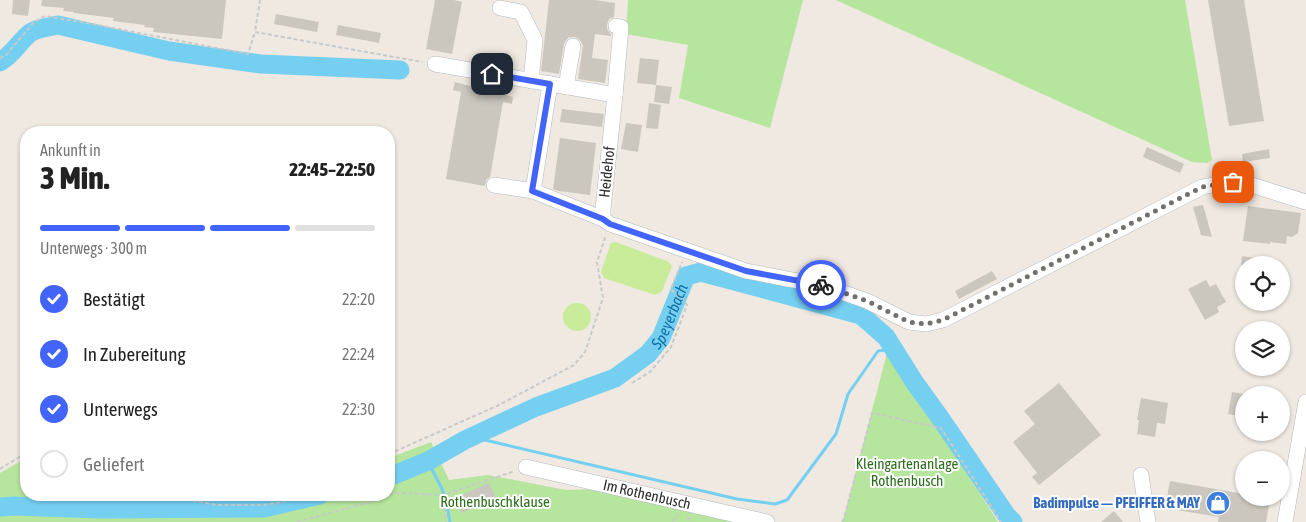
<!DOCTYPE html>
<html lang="de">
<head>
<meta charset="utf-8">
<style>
  body { margin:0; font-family:"Asap Condensed",sans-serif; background:#f2f2f2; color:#222; height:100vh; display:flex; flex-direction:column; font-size:19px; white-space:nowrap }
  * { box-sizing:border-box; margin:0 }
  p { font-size:16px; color:#767676 }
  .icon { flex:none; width:28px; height:28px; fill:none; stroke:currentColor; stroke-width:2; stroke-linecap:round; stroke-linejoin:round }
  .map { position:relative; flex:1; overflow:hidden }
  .drawer { position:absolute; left:20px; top:126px; width:375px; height:375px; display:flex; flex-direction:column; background:#fff; border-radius:20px; box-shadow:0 1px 4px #0004 }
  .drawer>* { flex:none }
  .tools { position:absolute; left:1235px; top:256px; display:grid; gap:10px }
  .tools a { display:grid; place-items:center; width:55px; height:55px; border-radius:50%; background:#fff; box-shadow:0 1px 4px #0004; font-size:25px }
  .pin { position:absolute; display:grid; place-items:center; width:42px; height:42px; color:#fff; margin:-21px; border-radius:10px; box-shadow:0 2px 8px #0006 }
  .courier { position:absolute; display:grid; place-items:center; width:50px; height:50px; margin:-25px; border:4px solid #4264fb; border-radius:50%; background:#fff; color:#222; box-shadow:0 1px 6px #0007 }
  .overview em { font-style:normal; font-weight:800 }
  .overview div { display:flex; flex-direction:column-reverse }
  .overview { display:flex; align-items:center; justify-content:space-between; height:85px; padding:0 20px }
  h1 { font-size:32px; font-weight:800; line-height:38px }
  .bar { display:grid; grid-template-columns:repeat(4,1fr); gap:8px 5px; align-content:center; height:60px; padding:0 20px }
  .bar i { height:6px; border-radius:4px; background:#e0e0e0 }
  .bar .selected { background:#4264fb }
  .bar p { grid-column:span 4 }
  ol { padding:0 20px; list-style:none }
  li { display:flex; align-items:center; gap:15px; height:55px }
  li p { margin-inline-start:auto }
  li .icon { padding:5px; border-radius:50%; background:#4264fb; color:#fff; stroke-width:4 }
  li:last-child { color:#767676 }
  li i { width:28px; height:28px; border:2px solid #e0e0e0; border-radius:50% }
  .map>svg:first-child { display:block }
</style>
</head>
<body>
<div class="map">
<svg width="1306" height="522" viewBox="0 0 1306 522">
  <rect width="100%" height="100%" fill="#efe9e1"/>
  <g fill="#b6e59e">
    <polygon points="628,0 803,0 770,128 679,98 688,45 626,34"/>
    <polygon points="836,0 1185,0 1212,160 1207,163 1192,162"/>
    <polygon points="887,353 939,429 998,522 841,522 844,517"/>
    <polygon points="431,442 449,480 488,475 566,490 598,489 741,522 0,522 0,473 26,458 26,495 176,495 252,511 294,495 389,495 389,458"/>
  </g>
  <g fill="#c9ec9a">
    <polygon points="616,242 669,262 672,266 662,291 655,295 604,278 601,272 611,243"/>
    <circle cx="577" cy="317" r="14"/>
  </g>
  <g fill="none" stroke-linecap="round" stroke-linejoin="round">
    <g stroke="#75cff0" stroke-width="3">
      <polyline points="472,437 737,499 775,504 787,500 836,434 848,394 878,351 893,349"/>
      <polyline points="428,461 442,489 446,500 450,522"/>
    </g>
    <g stroke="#75cff0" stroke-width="19">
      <path d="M0 62C13 54 19 42 30 33 37 28 49 27 58 25L169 51 261 64 400 70"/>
      <path id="s1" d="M389 477 428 461 465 440 536 407 615 378 648 354 661 338 686 276 701 272 861 315 886 337 915 383 941 419 1007 516 1013 522"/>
      <polyline points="0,507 14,506 101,509 264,508 320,495"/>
    </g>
  </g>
  <g fill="#cbc7bf">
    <polygon points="13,0 30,0 28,16 12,14"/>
    <polygon points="42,0 226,0 222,39 153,32 154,28 144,27 145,25 113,21 114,18 74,13 74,12 63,11 64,8 41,6"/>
    <polygon points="435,0 454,0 462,2 452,54 426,49"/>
    <polygon points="549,0 595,0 615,3 614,17 609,19 607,25 607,29 611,34 611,36 595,34 592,58 608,60 605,83 578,79 583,45 579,39 575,37 569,37 566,40 564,44 559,74 541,71"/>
    <polygon points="1208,0 1244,0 1264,121 1229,126"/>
    <polygon points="276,14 319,22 317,32 274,24"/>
    <polygon points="338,25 381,33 379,43 336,35"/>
    <polygon points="640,58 659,60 656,85 637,83"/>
    <polygon points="455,82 513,97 512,104 503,102 490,177 486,180 485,186 446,179 461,92 453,90"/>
    <polygon points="656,85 672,87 669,104 654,102"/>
    <polygon points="649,103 661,105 658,129 646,128"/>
    <polygon points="562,109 604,114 602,127 560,122"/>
    <polygon points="626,123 642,125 638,152 621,149"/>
    <polygon points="560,138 596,143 590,195 559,191 553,189"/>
    <polygon points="1147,147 1184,164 1180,173 1143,157"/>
    <polygon points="1269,149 1270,158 1243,162 1242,154"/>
    <polygon points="1203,205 1212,237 1201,235 1193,207"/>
    <polygon points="1248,206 1301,213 1298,233 1292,237 1287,236 1286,244 1270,242 1270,244 1243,241"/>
    <polygon points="1242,256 1267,260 1266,265 1241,265"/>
    <polygon points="992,271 997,279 959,299 955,291"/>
    <polygon points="1206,280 1210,287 1216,284 1226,302 1217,307 1219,312 1205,320 1188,289"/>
    <polygon points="1059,383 1101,435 1039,485 1032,477 1037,473 1013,442 1035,424 1024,411"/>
    <polygon points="1232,392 1244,394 1244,417 1228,414"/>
    <polygon points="1141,398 1168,403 1165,424 1157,423 1155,437 1137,434 1139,420 1137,420"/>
    <polygon points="1170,481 1244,494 1244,498 1270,499 1266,522 1218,522 1219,517 1165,508"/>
    <polygon points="489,483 496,497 462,513 455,498"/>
    <polygon points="1114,511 1123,522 1101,522"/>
  </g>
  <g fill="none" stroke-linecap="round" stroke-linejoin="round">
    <g stroke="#b4b7c1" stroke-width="16">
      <g id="minor">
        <polyline points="500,8 521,12 535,40 531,81"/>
        <polyline points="435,64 615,95 603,209 603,219 610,224 746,271 824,286 867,301 909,322 926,324 943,320 1202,187 1233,181 1245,183 1306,202"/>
        <polyline points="566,87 573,46"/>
        <polyline points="615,95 621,27 616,26"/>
        <polyline points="494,185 533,191 603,219"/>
        <polyline points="533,191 550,84"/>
        <path id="s2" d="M526 467 767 522"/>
        <polyline points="1141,475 1148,522"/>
        <polyline points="1285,522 1306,402"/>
      </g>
    </g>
    <g stroke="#c9c9c9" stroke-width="2" stroke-dasharray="4 2.5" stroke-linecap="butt">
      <polyline points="260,0 255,32 422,62"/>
      <polyline points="0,58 6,55 34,22 45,16 92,24 248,54 255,32"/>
      <path d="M632 383 650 372 671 347 687 305C681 295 677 297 671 289L682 262"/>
      <polyline points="389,454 499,405 574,365 585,352 603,298 597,262 606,235"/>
      <polyline points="0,469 26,453"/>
      <polyline points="389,494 401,493 443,495 515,471"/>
      <polyline points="167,495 216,505 263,505 282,502 297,495"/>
      <polyline points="443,495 446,522"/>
      <polyline points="687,517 692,522"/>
      <polyline points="297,522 366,503 384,495"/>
      <polyline points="673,522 677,515"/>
      <polyline points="843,522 872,413 941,428 1001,522"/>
    </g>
    <use href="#minor" stroke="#fff" stroke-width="15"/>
  </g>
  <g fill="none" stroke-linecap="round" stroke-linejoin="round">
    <polyline stroke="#726f6d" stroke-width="5" stroke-dasharray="0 9" points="821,285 867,301 909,322 926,324 943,320 1202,187 1233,182"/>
    <polyline stroke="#4264fb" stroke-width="6" points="492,74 550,84 532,191 603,219 610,224 746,271 821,285"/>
  </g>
  <defs>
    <g id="shop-disc" transform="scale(1.25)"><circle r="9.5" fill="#3f7fe0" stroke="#fff"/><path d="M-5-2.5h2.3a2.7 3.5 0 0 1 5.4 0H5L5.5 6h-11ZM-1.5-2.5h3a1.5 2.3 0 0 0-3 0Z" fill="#fff"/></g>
  </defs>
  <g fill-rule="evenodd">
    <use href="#shop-disc" x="1218" y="503"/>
  </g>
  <g text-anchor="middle" stroke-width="4" stroke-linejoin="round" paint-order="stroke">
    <g font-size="15" fill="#2e2e2e" stroke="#fff">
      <text transform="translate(607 172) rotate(-84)" y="5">Heidehof</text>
      <text dy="5" stroke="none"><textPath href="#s2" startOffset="124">Im Rothenbusch</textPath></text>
    </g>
    <g font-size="15" fill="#2c6e1b" stroke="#fff">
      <text x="907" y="469">Kleingartenanlage<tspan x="907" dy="17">Rothenbusch</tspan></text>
      <text x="495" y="507">Rothenbuschklause</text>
    </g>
    <g font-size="15" font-weight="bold" fill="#366cbe" stroke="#fff" text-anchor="end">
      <text x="1200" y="508">Badimpulse — PFEIFFER &amp; MAY</text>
    </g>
    <g font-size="16" font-style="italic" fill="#0d6fa3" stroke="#fff">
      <text dy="6" stroke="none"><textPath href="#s1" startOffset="332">Speyerbach</textPath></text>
    </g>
  </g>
</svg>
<div class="tools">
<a><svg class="icon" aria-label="locate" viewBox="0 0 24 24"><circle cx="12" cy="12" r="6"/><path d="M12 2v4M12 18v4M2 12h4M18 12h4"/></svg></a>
<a><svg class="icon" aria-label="layers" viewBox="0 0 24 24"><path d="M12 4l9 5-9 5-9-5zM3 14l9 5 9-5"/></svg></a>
<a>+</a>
<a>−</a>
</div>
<div class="pin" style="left:1233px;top:182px;background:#ea580c"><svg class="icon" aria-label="bag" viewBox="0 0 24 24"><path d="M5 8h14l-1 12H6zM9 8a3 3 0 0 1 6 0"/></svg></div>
<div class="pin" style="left:492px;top:74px;background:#1f2937"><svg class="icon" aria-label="home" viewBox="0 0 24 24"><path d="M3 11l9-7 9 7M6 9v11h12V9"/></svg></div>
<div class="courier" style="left:821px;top:285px"><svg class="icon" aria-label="bike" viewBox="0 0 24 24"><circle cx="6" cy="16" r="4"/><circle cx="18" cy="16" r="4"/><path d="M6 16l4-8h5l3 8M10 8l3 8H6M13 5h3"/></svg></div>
<section class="drawer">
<div class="overview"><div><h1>3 Min.</h1><p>Ankunft in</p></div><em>22:45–22:50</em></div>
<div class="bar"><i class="selected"></i><i class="selected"></i><i class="selected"></i><i></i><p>Unterwegs · 300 m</p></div>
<ol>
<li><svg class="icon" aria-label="check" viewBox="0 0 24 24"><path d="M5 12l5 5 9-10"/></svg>Bestätigt<p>22:20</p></li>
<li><svg class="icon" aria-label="check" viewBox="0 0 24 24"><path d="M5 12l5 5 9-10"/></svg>In Zubereitung<p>22:24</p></li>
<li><svg class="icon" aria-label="check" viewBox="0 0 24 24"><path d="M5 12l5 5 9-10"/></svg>Unterwegs<p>22:30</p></li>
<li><i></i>Geliefert</li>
</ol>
</section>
</div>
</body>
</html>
